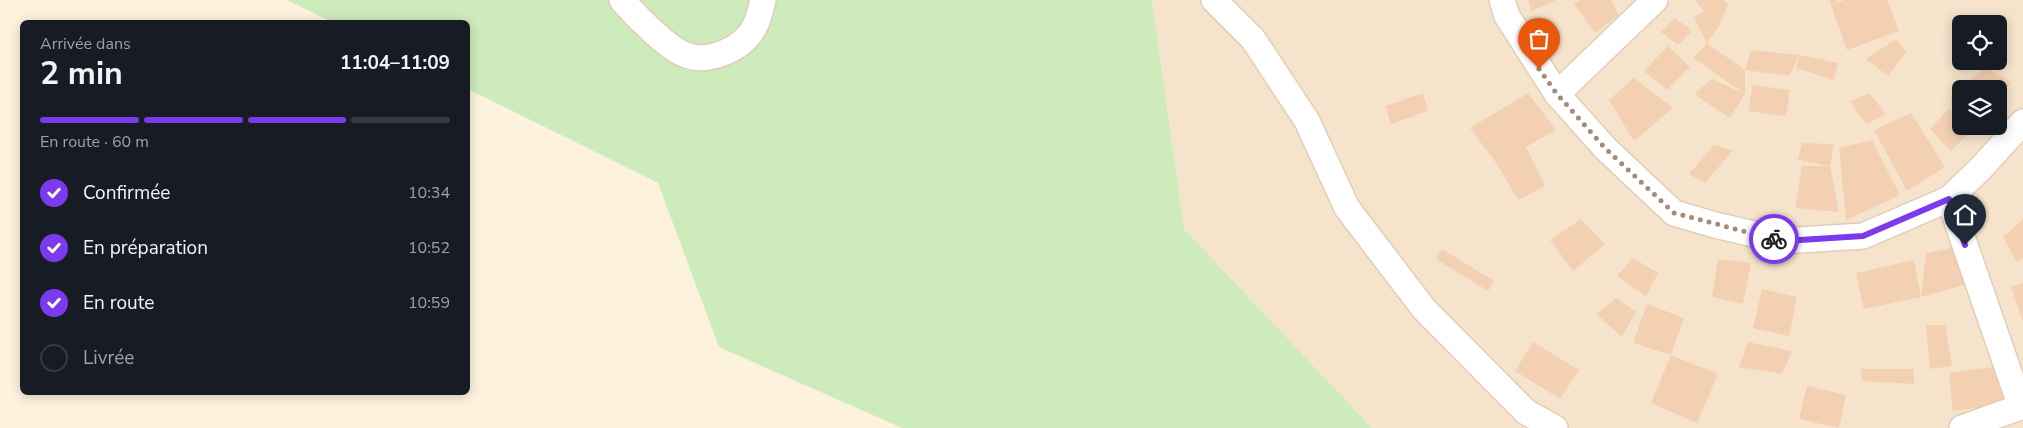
<!DOCTYPE html>
<html lang="fr">
<head>
<meta charset="utf-8">
<style>
  body { margin:0; font-family:"Nunito Sans",sans-serif; background:#20242c; color:#f1f3f6; height:100vh; display:flex; flex-direction:column; font-size:19px; white-space:nowrap }
  * { box-sizing:border-box; margin:0 }
  p { font-size:16px; color:#9ea1a6 }
  .icon { flex:none; width:28px; height:28px; fill:none; stroke:currentColor; stroke-width:2; stroke-linecap:round; stroke-linejoin:round }
  .map { position:relative; flex:1; overflow:hidden }
  .sheet { position:absolute; left:20px; top:20px; width:450px; height:375px; display:flex; flex-direction:column; background:#171b24; border-radius:8px; box-shadow:0 2px 12px #0003 }
  .sheet>* { flex:none }
  .tools { position:absolute; left:1952px; top:15px; display:grid; gap:10px }
  .tools a { display:grid; place-items:center; width:55px; height:55px; border-radius:8px; background:#171b24; box-shadow:0 2px 12px #0003; font-size:25px }
  .pin { position:absolute; display:grid; place-items:center; width:42px; height:42px; color:#fff; margin:-51px -21px; border-radius:50% 50% 50% 0; rotate:-45deg; box-shadow:0 0 5px #0007 }
  .pin .icon { rotate:45deg }
  .courier { position:absolute; display:grid; place-items:center; width:50px; height:50px; margin:-25px; border:4px solid #7c3aed; border-radius:50%; background:#fff; color:#222; box-shadow:0 1px 6px #0007 }
  .headline em { font-style:normal; font-weight:700 }
  .headline div { display:flex; flex-direction:column-reverse }
  .headline { display:flex; align-items:center; justify-content:space-between; height:85px; padding:0 20px }
  h1 { font-size:32px; font-weight:700; line-height:38px }
  .bar { display:grid; grid-template-columns:repeat(4,1fr); gap:8px 5px; align-content:center; height:60px; padding:0 20px }
  .bar i { height:6px; border-radius:4px; background:#363941 }
  .bar .selected { background:#7c3aed }
  .bar p { grid-column:span 4 }
  ol { padding:0 20px; list-style:none }
  li { display:flex; align-items:center; gap:15px; height:55px }
  li p { margin-inline-start:auto }
  li .icon { padding:5px; border-radius:50%; background:#7c3aed; color:#fff; stroke-width:4 }
  li:last-child { color:#9ea1a6 }
  li i { width:28px; height:28px; border:2px solid #363941; border-radius:50% }
  .map>svg:first-child { display:block }
</style>
</head>
<body>
<div class="map">
<svg width="2023" height="428" viewBox="0 0 2023 428">
  <rect width="100%" height="100%" fill="#fdf2dd"/>
  <path fill="#f5e4cb" fill-rule="evenodd" d="M1152 0H2023V428H1372L1184 229ZM1961 24H1999V61H1961ZM1961 89H1999V126H1961Z"/>
  <polygon fill="#cdebbb" points="287,0 1152,0 1184,229 1372,428 902,428 719,347 658,183 468,89 468,22 332,22"/>
  <g fill="#f4d0b3">
    <polygon points="1528,0 1556,0 1532,11"/>
    <polygon points="1580,0 1611,0 1619,15 1595,33 1574,4"/>
    <polygon points="1695,0 1722,0 1728,4 1719,26 1707,43 1694,18 1704,11"/>
    <polygon points="1830,0 1839,0 1831,5 1844,0 1887,0 1899,31 1847,50 1831,5"/>
    <polygon points="1675,18 1692,31 1678,45 1661,32"/>
    <polygon points="1896,39 1906,52 1888,76 1866,59"/>
    <polygon points="1707,43 1745,70 1745,94 1730,118 1694,94 1712,79 1745,94 1693,58"/>
    <polygon points="1668,46 1690,67 1667,90 1644,71"/>
    <polygon points="1751,50 1800,55 1838,63 1834,80 1796,68 1800,55 1789,76 1745,70"/>
    <polygon points="1984,67 2011,82 1999,96 1999,89 1962,89"/>
    <polygon points="1634,78 1673,108 1634,141 1609,100"/>
    <polygon points="1753,85 1790,90 1786,116 1748,111"/>
    <polygon points="1961,90 1961,114 1950,101"/>
    <polygon points="1423,93 1428,111 1391,124 1385,106"/>
    <polygon points="1528,93 1556,130 1526,147 1545,186 1518,200 1497,164 1470,128"/>
    <polygon points="1869,93 1886,114 1866,124 1850,101"/>
    <polygon points="1949,109 1969,133 1951,151 1930,129"/>
    <polygon points="1911,113 1945,167 1907,191 1874,130"/>
    <polygon points="1872,140 1900,195 1846,220 1839,148"/>
    <polygon points="1802,143 1834,144 1830,166 1798,160"/>
    <polygon points="1714,145 1733,150 1705,183 1689,174"/>
    <polygon points="1802,166 1830,166 1839,212 1795,208"/>
    <polygon points="1581,219 1605,244 1573,271 1550,240"/>
    <polygon points="2023,219 2023,259 2017,262 2003,237"/>
    <polygon points="1965,245 1978,281 1921,297 1926,253"/>
    <polygon points="1442,249 1494,281 1488,291 1436,259"/>
    <polygon points="1633,258 1658,273 1646,296 1617,276"/>
    <polygon points="1718,259 1751,263 1743,304 1712,297"/>
    <polygon points="1914,260 1921,297 1864,309 1856,273"/>
    <polygon points="2023,283 2023,322 2011,286"/>
    <polygon points="1762,289 1797,297 1789,336 1753,328"/>
    <polygon points="1616,298 1636,312 1622,337 1596,314"/>
    <polygon points="1647,304 1684,318 1671,355 1633,343"/>
    <polygon points="1926,325 1945,325 1952,366 1930,369"/>
    <polygon points="1533,342 1579,370 1560,399 1515,371"/>
    <polygon points="1748,342 1792,351 1782,374 1739,367"/>
    <polygon points="1671,355 1718,374 1697,423 1651,403"/>
    <polygon points="2000,366 2005,404 1953,411 1949,373"/>
    <polygon points="1861,369 1914,369 1914,384 1862,381"/>
    <polygon points="1807,386 1846,395 1839,428 1799,419"/>
  </g>
  <g fill="none" stroke-linecap="round" stroke-linejoin="round">
    <g stroke="#e1ceb9" stroke-width="28">
      <g id="minor">
        <path d="M622 0C635 15 668 49 686 55 710 64 744 48 755 26 759 18 761 8 763 0"/>
        <polyline points="1214,0 1253,39 1307,121 1347,208 1424,309 1526,412 1555,428"/>
        <polyline points="1502,0 1507,16 1557,94 1605,148 1674,213 1715,225 1784,241 1863,236 1949,199 1982,167 2023,122"/>
        <polyline points="1557,94 1655,0"/>
        <polyline points="1949,199 2021,407"/>
        <polyline points="1962,428 2023,406"/>
      </g>
    </g>
    <use href="#minor" stroke="#fff" stroke-width="25"/>
  </g>
  <g fill="none" stroke-linecap="round" stroke-linejoin="round">
    <polyline stroke="#a38d7a" stroke-width="5" stroke-dasharray="0 9" points="1539,69 1557,94 1605,148 1674,213 1774,239"/>
    <polyline stroke="#7c3aed" stroke-width="6" points="1774,239 1784,241 1863,236 1949,199 1965,245"/>
  </g>
</svg>
<div class="tools">
<a><svg class="icon" aria-label="locate" viewBox="0 0 24 24"><circle cx="12" cy="12" r="6"/><path d="M12 2v4M12 18v4M2 12h4M18 12h4"/></svg></a>
<a><svg class="icon" aria-label="layers" viewBox="0 0 24 24"><path d="M12 4l9 5-9 5-9-5zM3 14l9 5 9-5"/></svg></a>
</div>
<div class="pin" style="left:1539px;top:69px;background:#ea580c"><svg class="icon" aria-label="bag" viewBox="0 0 24 24"><path d="M5 8h14l-1 12H6zM9 8a3 3 0 0 1 6 0"/></svg></div>
<div class="pin" style="left:1965px;top:245px;background:#1f2937"><svg class="icon" aria-label="home" viewBox="0 0 24 24"><path d="M3 11l9-7 9 7M6 9v11h12V9"/></svg></div>
<div class="courier" style="left:1774px;top:239px"><svg class="icon" aria-label="bike" viewBox="0 0 24 24"><circle cx="6" cy="16" r="4"/><circle cx="18" cy="16" r="4"/><path d="M6 16l4-8h5l3 8M10 8l3 8H6M13 5h3"/></svg></div>
<section class="sheet">
<div class="headline"><div><h1>2 min</h1><p>Arrivée dans</p></div><em>11:04–11:09</em></div>
<div class="bar"><i class="selected"></i><i class="selected"></i><i class="selected"></i><i></i><p>En route · 60 m</p></div>
<ol>
<li><svg class="icon" aria-label="check" viewBox="0 0 24 24"><path d="M5 12l5 5 9-10"/></svg>Confirmée<p>10:34</p></li>
<li><svg class="icon" aria-label="check" viewBox="0 0 24 24"><path d="M5 12l5 5 9-10"/></svg>En préparation<p>10:52</p></li>
<li><svg class="icon" aria-label="check" viewBox="0 0 24 24"><path d="M5 12l5 5 9-10"/></svg>En route<p>10:59</p></li>
<li><i></i>Livrée</li>
</ol>
</section>
</div>
</body>
</html>
